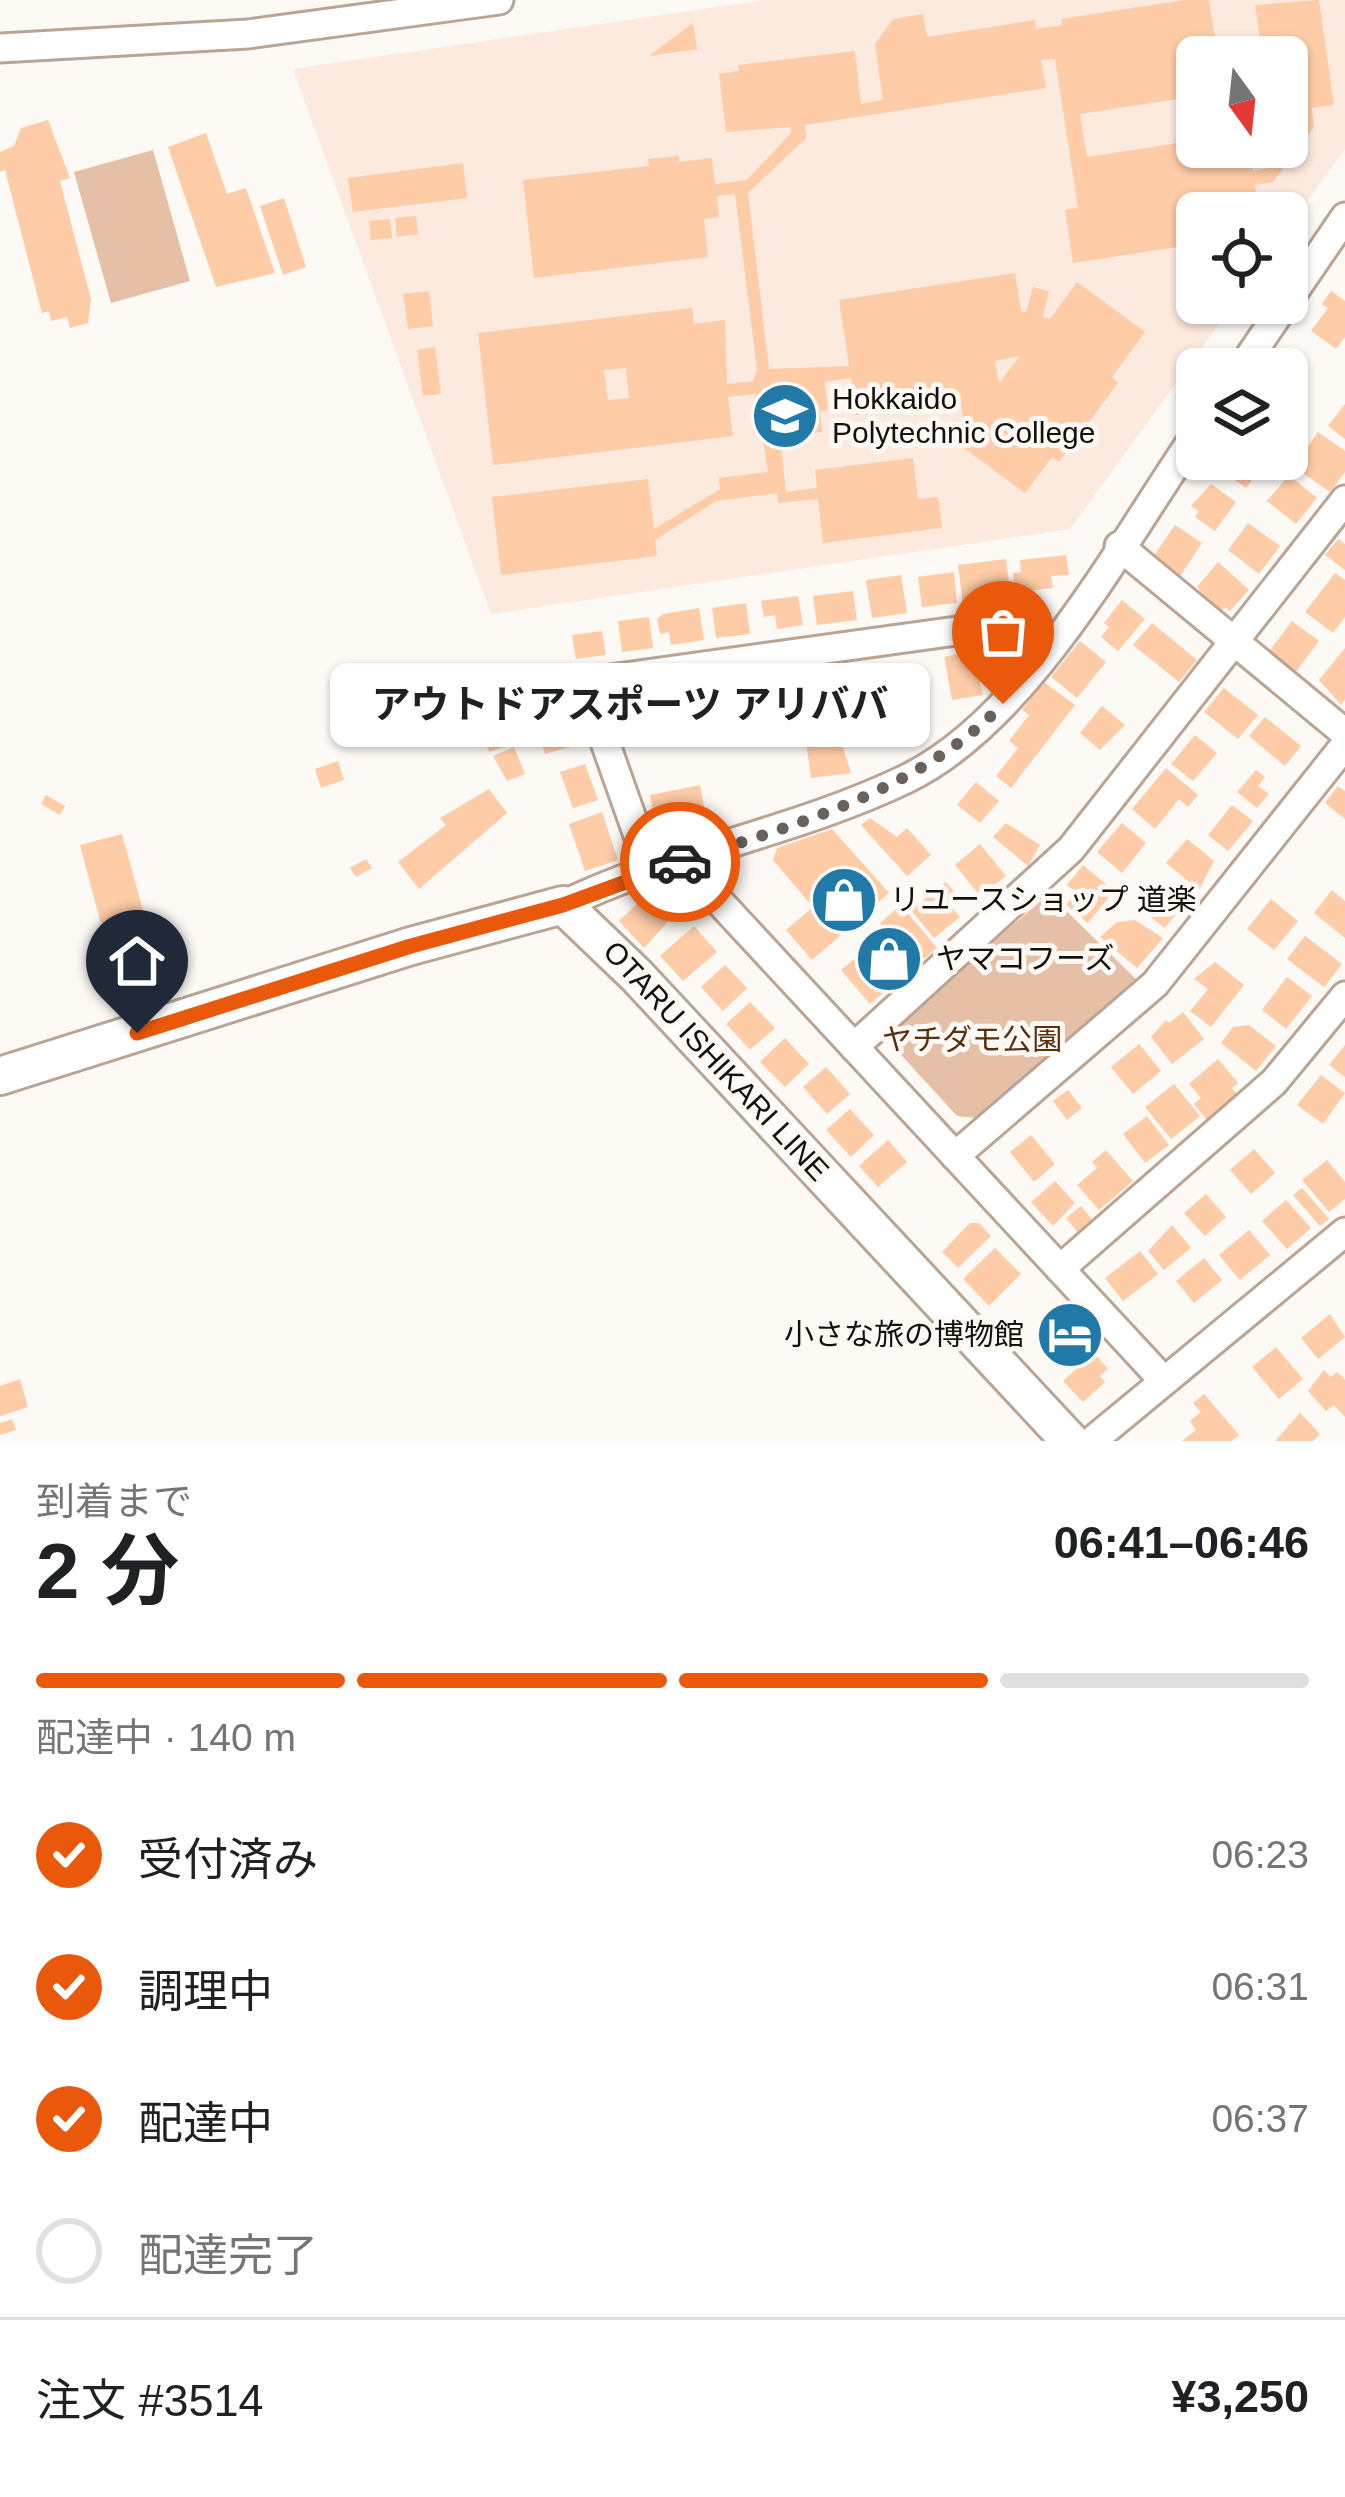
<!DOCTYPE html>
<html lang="ja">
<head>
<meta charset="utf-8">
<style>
  body { margin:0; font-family:Helvetica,"Noto Sans JP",sans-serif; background:#f6f6f6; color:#202124; height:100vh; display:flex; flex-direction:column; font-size:45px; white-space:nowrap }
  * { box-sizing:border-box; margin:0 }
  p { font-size:39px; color:#757577 }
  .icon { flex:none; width:66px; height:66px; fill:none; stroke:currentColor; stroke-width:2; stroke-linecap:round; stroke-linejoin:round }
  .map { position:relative; height:1441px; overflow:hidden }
  .drawer { display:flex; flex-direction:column; background:#fff; flex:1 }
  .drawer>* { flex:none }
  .needle { width:78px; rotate:165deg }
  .buttons { position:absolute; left:1176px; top:36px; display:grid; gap:24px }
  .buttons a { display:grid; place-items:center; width:132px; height:132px; border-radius:18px; background:#fff; box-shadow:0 3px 9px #0004; font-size:60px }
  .pin { position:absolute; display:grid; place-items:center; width:102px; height:102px; color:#fff; margin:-123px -51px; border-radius:50% 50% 50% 0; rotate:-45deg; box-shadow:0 0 12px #0007 }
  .pin .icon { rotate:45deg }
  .courier { position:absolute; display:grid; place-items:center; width:120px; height:120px; margin:-60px; border:9px solid #ea580c; border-radius:50%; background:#fff; color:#222; box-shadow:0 3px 15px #0007 }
  .bubble { position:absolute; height:84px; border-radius:18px; background:#fff; box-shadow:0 3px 9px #0004; font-size:39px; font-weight:700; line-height:84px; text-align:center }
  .headline em { font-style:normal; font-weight:700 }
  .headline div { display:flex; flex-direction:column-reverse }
  .headline { display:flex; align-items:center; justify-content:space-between; height:204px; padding:0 36px }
  h1 { font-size:78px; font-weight:700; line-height:90px }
  .bar { display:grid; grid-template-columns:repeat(4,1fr); gap:18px 12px; align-content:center; height:144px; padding:0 36px }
  .bar i { height:15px; border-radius:9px; background:#e0e0e0 }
  .bar .active { background:#ea580c }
  .bar p { grid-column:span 4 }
  .line { display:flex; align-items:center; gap:30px; padding:0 36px; border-top:3px solid #e0e0e0 }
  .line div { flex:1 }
  ol { padding:0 36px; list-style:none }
  li { display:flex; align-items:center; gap:36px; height:132px }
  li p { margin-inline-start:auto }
  li .icon { padding:12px; border-radius:50%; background:#ea580c; color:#fff; stroke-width:4 }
  li:last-child { color:#757577 }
  li i { width:66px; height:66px; border:6px solid #e0e0e0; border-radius:50% }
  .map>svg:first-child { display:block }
</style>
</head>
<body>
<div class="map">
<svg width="1345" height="1441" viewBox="0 0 1345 1441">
  <rect width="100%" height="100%" fill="#fdf9f5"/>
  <path fill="#fdeade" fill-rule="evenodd" d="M764 0H1345V149L1287 229V213H1197V303H1234L1070 529 491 614 293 69ZM1197 57H1287V147H1197Z"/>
  <g fill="#e6c0a6">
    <polygon points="153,150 190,281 111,303 74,172"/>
    <polygon points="1049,894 1136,979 976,1118 957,1116 892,1045 898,1023"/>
  </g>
  <g fill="#fecca7" fill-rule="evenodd">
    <path d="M1184 0H1209L1218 57H1197V96L1080 114 1087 157 1197 140V147H1250L1253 171 1269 168 1302 126 1301 120 1288 122 1287 57H1263L1255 5 1319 0 1334 105 1312 108 1314 127 1273 182 1255 185 1259 213H1197V244L1073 263 1065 210 1078 208 1055 59 1041 60 1046 88 805 125 806 138 748 193 769 369 849 366 839 300 1015 273 1021 311 1026 312 1033 287 1049 291 1043 317 1050 319 1077 282 1145 332 1112 377 1118 383 1059 462 1052 457 1025 493 957 443 965 433 960 399 856 415 851 378 825 382 828 410 820 411 822 432 780 437 786 492 817 488 815 470 913 458 918 499 938 497 942 528 823 543 818 499 778 503 777 493 716 501 655 540 657 556 501 575 492 497 648 479 654 529 720 489 719 478 768 472 755 394 728 397 733 436 493 465 478 333 692 308 694 324 725 320 727 384 753 381 757 370 735 194 717 196 719 217 704 219 708 257 534 278 523 180 649 166 648 159 679 156V162L712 158 715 184 747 180 791 133V127L726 132 719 74 739 71 738 65 855 51 861 104 883 100 875 44 893 19 923 14 927 37 1035 20 1036 29 1062 25 1061 19ZM1020 356 999 383 995 361ZM626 368 629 398 608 400 604 370Z"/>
    <polygon points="693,23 697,49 649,56"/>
    <polygon points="48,120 70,178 60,181 91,299 88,323 70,328 67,317 51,321 49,311 42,313 5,170 0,172 0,152 14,146 21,128"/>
    <polygon points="206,133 227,194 246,188 275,273 216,287 168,147"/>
    <polygon points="463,163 467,198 353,212 348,178"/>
    <polygon points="284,198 306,267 283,275 260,206"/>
    <polygon points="416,216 418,234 397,237 395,218"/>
    <polygon points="390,219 392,238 371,240 369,221"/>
    <polygon points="429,291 433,326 408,329 403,294"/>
    <polygon points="1331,291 1345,301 1345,337 1336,349 1311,331 1328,308 1322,304"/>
    <polygon points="435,347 441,394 423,396 417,350"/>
    <polygon points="1287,403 1299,411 1287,429"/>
    <polygon points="1345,404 1345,439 1328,426"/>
    <polygon points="1318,432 1345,451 1345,472 1330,492 1294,467"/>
    <polygon points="1206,459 1267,459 1246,488"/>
    <polygon points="1289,475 1317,498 1296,524 1267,501"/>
    <polygon points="1211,484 1236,502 1215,531 1195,517 1199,511 1191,506"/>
    <polygon points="1248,523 1280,546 1259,574 1228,550"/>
    <polygon points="1175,525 1202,543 1179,578 1151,560"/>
    <polygon points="1338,539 1345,544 1345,570 1325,555"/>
    <polygon points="1066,555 1069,575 1051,576 1053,588 1024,591 1025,602 1016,604 1013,573 1021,572 1020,560"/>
    <polygon points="1006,559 1011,599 963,605 958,565"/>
    <polygon points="1218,562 1249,590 1230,611 1225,607 1219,613 1197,587"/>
    <polygon points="954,572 957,603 922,607 918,577"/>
    <polygon points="1335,573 1345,580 1345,617 1333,633 1305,612"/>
    <polygon points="901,575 907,613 872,618 866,580"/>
    <polygon points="853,591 857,620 817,625 813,596"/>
    <polygon points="798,596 803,625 777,629 775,615 764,617 761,601"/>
    <polygon points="1122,600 1145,619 1118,651 1101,637 1109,627 1104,623"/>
    <polygon points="746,603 750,634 716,638 712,608"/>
    <polygon points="699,608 704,640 671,645 669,632 660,634 657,619 663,614"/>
    <polygon points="649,617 653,648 622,652 618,621"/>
    <polygon points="1292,621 1319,641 1295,673 1268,653"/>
    <polygon points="1152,623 1197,660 1179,682 1133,645"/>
    <polygon points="602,631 606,655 576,659 572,635"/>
    <polygon points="1080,641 1106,662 1077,698 1051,677"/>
    <polygon points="1345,648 1345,699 1341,705 1319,680"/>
    <polygon points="962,653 974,656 983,695 952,700 944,657"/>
    <polygon points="885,680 889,709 852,714 848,685"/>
    <polygon points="1044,682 1075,705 1011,788 996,776 1018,748 1009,741 1029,715 1022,710"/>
    <polygon points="1224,688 1258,715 1238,739 1204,712"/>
    <polygon points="827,689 831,725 798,729 794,694"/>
    <polygon points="660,696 662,705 678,702 684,729 633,739 627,708"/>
    <polygon points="500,698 515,743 489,752 474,707"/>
    <polygon points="741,702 745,732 705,738 697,716 700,708"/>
    <polygon points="1102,706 1125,725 1100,750 1080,733"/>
    <polygon points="564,713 569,727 581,722 588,742 545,754 534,723"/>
    <polygon points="1265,717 1301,746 1285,766 1249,736"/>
    <polygon points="1195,735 1217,753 1193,781 1171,764"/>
    <polygon points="840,738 851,773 811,778 806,742"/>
    <polygon points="514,747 525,774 507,781 493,756"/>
    <polygon points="338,761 344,780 321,788 315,769"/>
    <polygon points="585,764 598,800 573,808 560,772"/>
    <polygon points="1166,768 1198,795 1188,807 1179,799 1155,829 1132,809"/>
    <polygon points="1256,770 1265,777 1258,786 1269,794 1257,808 1237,792"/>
    <polygon points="976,782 999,801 980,823 957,805"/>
    <polygon points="700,785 706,816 656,827 650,795"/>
    <polygon points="1338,786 1345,791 1345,819 1325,803"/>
    <polygon points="489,789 507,813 419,889 398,862 446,825 440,818"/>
    <polygon points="46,795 65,806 60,815 41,804"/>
    <polygon points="1232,805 1253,821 1228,851 1208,835"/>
    <polygon points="602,812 618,860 585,871 569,824"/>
    <polygon points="870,818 897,837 907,828 931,855 907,876 861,825"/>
    <polygon points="1006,823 1040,845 1028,866 993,837"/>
    <polygon points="1122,823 1146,843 1122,873 1097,852"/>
    <polygon points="832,829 889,893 812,960 786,930 813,907 773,860 777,848"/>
    <polygon points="122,834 156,958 113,969 80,845"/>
    <polygon points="1187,839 1214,861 1199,890 1166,863"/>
    <polygon points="980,844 1006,876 980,896 955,865"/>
    <polygon points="366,859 372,868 356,877 350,868"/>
    <polygon points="1083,865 1114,891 1088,923 1066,905 1076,892 1067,885"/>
    <polygon points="1160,881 1186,903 1164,928 1138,906"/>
    <polygon points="946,882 959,898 950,905 960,917 934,938 911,910"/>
    <polygon points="1332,890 1345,901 1345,938 1314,913"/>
    <polygon points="650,892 673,916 644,948 619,921"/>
    <polygon points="1271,899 1298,921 1274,950 1247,929"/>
    <polygon points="901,905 937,948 870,1004 841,970 887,932 880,923"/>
    <polygon points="1135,920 1163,938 1137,968 1100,937 1117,922"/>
    <polygon points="694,926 717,952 683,981 660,956"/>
    <polygon points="1305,936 1342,964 1324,987 1287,959"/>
    <polygon points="1215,962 1244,985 1211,1027 1190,1011 1208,989 1194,979"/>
    <polygon points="725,965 747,988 723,1011 701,987"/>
    <polygon points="1287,977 1312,996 1286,1029 1262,1010"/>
    <polygon points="750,1002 775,1028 750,1050 726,1024"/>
    <polygon points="1183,1012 1204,1039 1172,1064 1151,1037 1166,1020 1169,1023"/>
    <polygon points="1249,1025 1276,1046 1256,1071 1221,1043 1233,1027"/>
    <polygon points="785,1038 809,1064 785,1087 760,1062"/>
    <polygon points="1139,1044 1161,1071 1133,1094 1111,1067"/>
    <polygon points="1345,1045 1345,1077 1329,1065"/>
    <polygon points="1218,1059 1238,1083 1232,1088 1237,1094 1207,1120 1194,1104 1201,1098 1189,1084"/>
    <polygon points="826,1067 850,1094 827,1114 803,1087"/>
    <polygon points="1321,1075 1345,1093 1323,1124 1297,1105"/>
    <polygon points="1174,1084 1200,1116 1171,1139 1145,1107"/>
    <polygon points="1068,1090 1082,1108 1067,1120 1053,1101"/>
    <polygon points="850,1109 874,1135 851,1157 826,1130"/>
    <polygon points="1147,1116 1169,1145 1145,1163 1123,1134"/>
    <polygon points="1031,1135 1055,1164 1034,1182 1010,1152"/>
    <polygon points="888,1140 907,1162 878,1187 859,1166"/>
    <polygon points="1254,1149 1275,1173 1251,1194 1230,1170"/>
    <polygon points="1106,1150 1133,1181 1099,1210 1077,1185 1097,1168 1092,1162"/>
    <polygon points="1327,1160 1345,1182 1345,1199 1329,1212 1302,1180"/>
    <polygon points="1055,1181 1075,1203 1053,1226 1031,1202"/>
    <polygon points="1302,1188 1329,1219 1320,1226 1293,1195"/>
    <polygon points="1206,1194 1226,1217 1205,1236 1184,1213"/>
    <polygon points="1286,1200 1311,1228 1287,1249 1262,1221"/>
    <polygon points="1081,1206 1093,1221 1078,1233 1066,1218"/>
    <polygon points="970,1223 979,1223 991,1236 958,1268 942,1252"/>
    <polygon points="1172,1225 1191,1248 1164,1270 1148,1251"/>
    <polygon points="1249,1230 1270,1255 1240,1280 1219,1255"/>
    <polygon points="995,1248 1021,1274 989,1306 963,1279"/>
    <polygon points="1140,1251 1158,1274 1123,1301 1105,1278"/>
    <polygon points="1204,1258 1222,1280 1194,1303 1176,1281"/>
    <polygon points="1066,1309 1095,1340 1071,1363 1042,1331"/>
    <polygon points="1330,1314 1345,1337 1318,1359 1301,1338"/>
    <polygon points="1276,1347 1303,1379 1279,1399 1252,1367"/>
    <polygon points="1094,1353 1108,1369 1100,1376 1105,1382 1083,1402 1063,1381"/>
    <polygon points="1324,1370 1331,1377 1337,1372 1345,1380 1345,1417 1334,1405 1326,1411 1308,1391"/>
    <polygon points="20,1379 28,1407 0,1416 0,1386"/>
    <polygon points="1204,1394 1239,1435 1232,1441 1182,1441 1196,1430 1190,1421 1201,1412 1193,1403"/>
    <polygon points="1300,1413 1320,1434 1313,1441 1275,1441"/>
    <polygon points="12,1419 16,1430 0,1435 0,1423"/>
  </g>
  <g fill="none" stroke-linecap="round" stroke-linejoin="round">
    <g stroke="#baa494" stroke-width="33">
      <g id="minor">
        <polyline points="0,48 248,34 499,0"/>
        <polyline points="1287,302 1345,217"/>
        <polyline points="1241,369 1286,303"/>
        <polyline points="1119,546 1345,733"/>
        <polyline points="584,683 651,872"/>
        <polyline points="538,689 1007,624 1054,641"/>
        <polyline points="693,858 704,885 1164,1381"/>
        <path d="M563 905C672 852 796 832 906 779 1028 720 1121 543 1197 433"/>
        <polyline points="854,1047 1071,849 1345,500"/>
        <polyline points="955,1156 1155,984 1345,745"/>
        <polyline points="1060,1269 1274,1082 1345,996"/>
        <polyline points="1092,1441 1345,1232"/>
      </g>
    </g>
    <g stroke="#baa494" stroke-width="42">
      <polyline id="major" points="0,1076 411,946 563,905 637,976 1070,1441"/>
    </g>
    <use href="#minor" stroke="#fff" stroke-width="27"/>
    <use href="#major" stroke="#fff" stroke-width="36"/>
  </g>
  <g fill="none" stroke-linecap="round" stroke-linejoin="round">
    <path stroke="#68615c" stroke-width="12" stroke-dasharray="0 21.6" d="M680 862C793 825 918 792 1003 704"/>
    <polyline stroke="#ea580c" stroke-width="15" points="137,1033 411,946 563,905 680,862"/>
  </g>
  <defs>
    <g id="university-disc" transform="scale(3.45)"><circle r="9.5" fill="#2179a8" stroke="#fdf9f5"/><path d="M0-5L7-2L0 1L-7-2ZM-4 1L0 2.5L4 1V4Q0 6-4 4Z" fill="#fff"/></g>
    <g id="shop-disc" transform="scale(3.45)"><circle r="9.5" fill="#2179a8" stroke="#fdf9f5"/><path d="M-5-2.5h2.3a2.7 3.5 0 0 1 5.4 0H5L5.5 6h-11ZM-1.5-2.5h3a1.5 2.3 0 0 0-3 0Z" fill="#fff"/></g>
    <g id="hotel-disc" transform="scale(3.45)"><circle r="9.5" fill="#2179a8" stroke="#fdf9f5"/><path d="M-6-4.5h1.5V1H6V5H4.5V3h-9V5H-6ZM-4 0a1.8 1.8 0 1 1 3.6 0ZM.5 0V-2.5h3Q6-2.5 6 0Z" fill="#fff"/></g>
  </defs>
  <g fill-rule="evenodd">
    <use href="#university-disc" x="785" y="416"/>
    <use href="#shop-disc" x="844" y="900"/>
    <use href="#shop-disc" x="889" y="959"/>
    <use href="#hotel-disc" x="1070" y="1335"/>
  </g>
  <g text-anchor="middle" stroke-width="10" stroke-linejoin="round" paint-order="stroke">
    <g font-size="30" fill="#170f0a" stroke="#fdf9f5" text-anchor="start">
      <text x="832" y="409">Hokkaido<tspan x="832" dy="34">Polytechnic College</tspan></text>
      <text x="890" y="910">リユースショップ 道楽</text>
      <text x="936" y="969">ヤマコフーズ</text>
      <text x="1024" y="1345" text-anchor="end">小さな旅の博物館</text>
    </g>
    <g font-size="30" fill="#57300d" stroke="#fdf9f5">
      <text x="972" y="1050">ヤチダモ公園</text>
    </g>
    <g font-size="30" fill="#170f0a" stroke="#fdf9f5">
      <text transform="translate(716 1061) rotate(47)" y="10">OTARU ISHIKARI LINE</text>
    </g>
  </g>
</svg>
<div class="buttons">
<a><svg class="needle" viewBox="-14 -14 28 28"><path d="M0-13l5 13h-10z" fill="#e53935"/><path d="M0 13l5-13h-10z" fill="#757577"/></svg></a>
<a><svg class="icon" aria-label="locate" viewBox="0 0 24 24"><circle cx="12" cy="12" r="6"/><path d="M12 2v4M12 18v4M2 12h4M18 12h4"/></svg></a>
<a><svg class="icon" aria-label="layers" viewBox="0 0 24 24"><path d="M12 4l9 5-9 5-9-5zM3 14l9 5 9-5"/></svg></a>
</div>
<div class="pin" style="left:1003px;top:704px;background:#ea580c"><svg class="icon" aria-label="bag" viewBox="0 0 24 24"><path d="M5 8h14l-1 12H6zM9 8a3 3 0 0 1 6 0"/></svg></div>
<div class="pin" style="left:137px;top:1033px;background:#1f2937"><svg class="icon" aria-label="home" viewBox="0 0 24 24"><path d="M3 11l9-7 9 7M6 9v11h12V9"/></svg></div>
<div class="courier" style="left:680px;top:862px"><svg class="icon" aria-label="car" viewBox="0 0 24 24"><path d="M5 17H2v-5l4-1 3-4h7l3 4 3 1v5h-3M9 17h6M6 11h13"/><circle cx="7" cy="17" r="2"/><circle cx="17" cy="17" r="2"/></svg></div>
<div class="bubble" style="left:330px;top:663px;width:600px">アウトドアスポーツ アリババ</div>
</div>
<section class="drawer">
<div class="headline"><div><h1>2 分</h1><p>到着まで</p></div><em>06:41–06:46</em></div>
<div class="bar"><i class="active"></i><i class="active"></i><i class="active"></i><i></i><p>配達中 · 140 m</p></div>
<ol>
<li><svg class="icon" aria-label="check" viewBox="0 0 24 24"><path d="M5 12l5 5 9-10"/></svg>受付済み<p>06:23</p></li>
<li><svg class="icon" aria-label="check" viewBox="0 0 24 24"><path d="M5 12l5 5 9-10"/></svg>調理中<p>06:31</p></li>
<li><svg class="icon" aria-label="check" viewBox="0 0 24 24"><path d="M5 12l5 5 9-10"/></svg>配達中<p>06:37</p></li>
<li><i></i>配達完了</li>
</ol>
<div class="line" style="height:156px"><div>注文 #3514</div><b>¥3,250</b></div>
</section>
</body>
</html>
